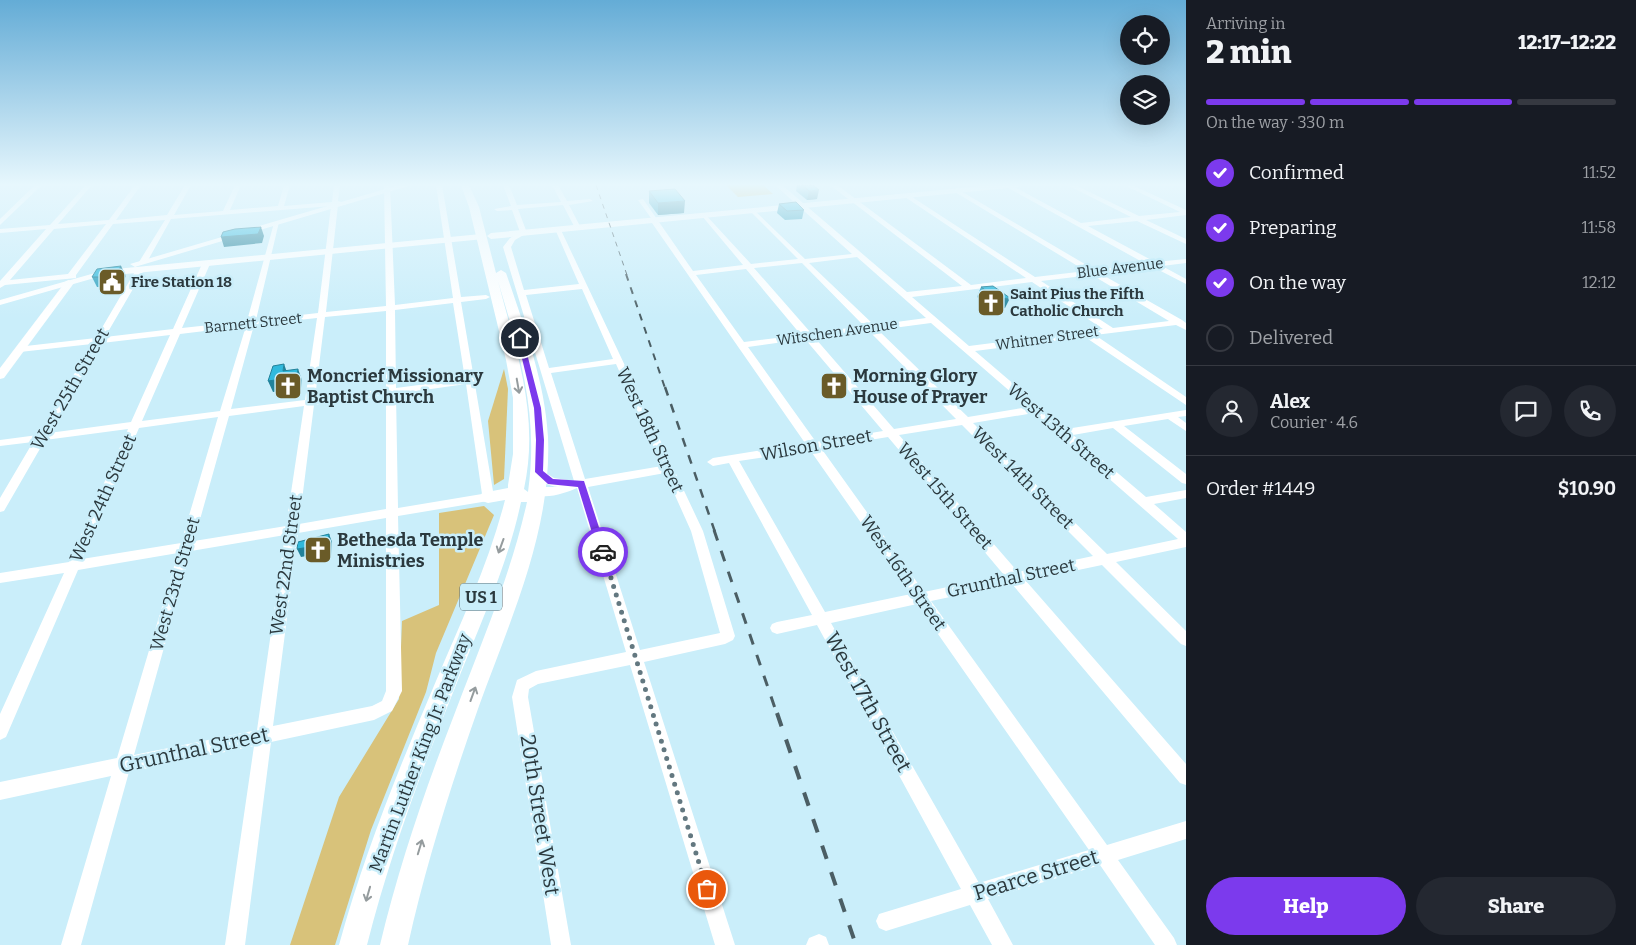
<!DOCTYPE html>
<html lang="en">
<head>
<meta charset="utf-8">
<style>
  body { margin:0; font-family:Bitter,serif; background:#242831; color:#f1f3f6; height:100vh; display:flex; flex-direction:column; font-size:19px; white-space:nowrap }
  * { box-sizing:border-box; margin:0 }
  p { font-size:16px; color:#9ea1a6 }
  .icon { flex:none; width:28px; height:28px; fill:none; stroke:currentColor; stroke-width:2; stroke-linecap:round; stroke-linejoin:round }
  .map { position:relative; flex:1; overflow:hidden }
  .details { display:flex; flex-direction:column; background:#171b24; width:450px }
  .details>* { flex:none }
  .controls { position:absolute; left:1120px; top:15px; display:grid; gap:10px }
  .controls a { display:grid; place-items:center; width:50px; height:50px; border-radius:50%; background:#171b24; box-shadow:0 5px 20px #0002; font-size:25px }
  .pin { position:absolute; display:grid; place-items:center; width:42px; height:42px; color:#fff; margin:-21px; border:2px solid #fff; border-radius:50%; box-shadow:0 1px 5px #0007 }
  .courier { position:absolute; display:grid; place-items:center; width:50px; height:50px; margin:-25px; border:4px solid #7c3aed; border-radius:50%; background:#fff; color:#222; box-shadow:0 1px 6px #0007 }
  .head em { font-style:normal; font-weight:800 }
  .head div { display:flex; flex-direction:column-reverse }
  .head { display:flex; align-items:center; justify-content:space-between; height:85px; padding:0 20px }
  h1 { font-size:32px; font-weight:800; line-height:38px }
  .bar { display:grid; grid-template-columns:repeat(4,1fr); gap:8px 5px; align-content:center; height:60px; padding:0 20px }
  .bar i { height:6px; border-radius:4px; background:#363941 }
  .bar .selected { background:#7c3aed }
  .bar p { grid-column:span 4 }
  .line { display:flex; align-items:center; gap:12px; padding:0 20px; border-top:1px solid #363941 }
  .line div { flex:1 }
  .round { display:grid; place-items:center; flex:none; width:52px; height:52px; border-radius:26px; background:#242831 }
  ol { padding:0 20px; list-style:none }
  li { display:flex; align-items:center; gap:15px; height:55px }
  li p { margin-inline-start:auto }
  li .icon { padding:5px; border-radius:50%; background:#7c3aed; color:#fff; stroke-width:4 }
  li:last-child { color:#9ea1a6 }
  li i { width:28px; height:28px; border:2px solid #363941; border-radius:50% }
  .primary-button { display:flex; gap:10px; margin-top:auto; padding:10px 20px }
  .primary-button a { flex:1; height:58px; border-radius:30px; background:#7c3aed; color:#fff; font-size:20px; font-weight:800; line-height:58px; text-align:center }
  .primary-button a+a { background:#242831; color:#f1f3f6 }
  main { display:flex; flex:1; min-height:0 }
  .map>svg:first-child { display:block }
</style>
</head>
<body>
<main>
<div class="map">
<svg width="1186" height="945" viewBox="0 0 1186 945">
  <rect width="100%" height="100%" fill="#caeefa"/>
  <g fill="#d8c27a">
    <polygon points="726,185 763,185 773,194 738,197"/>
    <polygon points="504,369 508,389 504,479 494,485 488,421"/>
    <polygon points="484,506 494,515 436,653 426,692 371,830 335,945 290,945 339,797 399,699 402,621 439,605 439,513"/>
  </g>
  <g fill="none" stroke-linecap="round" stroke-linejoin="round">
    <g fill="#fff" fill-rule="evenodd">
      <polygon points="35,185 42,185 0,225 0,219"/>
      <path d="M86 185H92L58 224 109 220 135 185H141L116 220 167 215 185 185H191L174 215 223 211 235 185H241L230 210 278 206 284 185H290L284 206 332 202 334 185H340L338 201 345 203 338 205 326 312 386 306 384 185H390L395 305 453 298 436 185H442L461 297 486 295 490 297 486 299 461 302 494 497 488 501 398 516 402 691 392 711 374 720 271 742 245 945H225L254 746 129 772 81 945H61L111 776 0 800V782L117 758 178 553 78 570 6 737 0 740V714L64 573 0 583V573L69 562 128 429 45 440 4 511 0 512V498L33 442 0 446V440L38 435 92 344 20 352 16 349 17 347 96 338 137 268 144 270 105 337 173 329 202 264 206 262 210 264 182 328 247 321 274 223 279 222 256 320 318 313 331 206 171 219 147 262 143 264 139 262 165 220 113 224 76 275V278L5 285 0 288V281L46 229 0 233V229L50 225ZM106 224 68 274 10 280 54 229ZM453 303 465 379 396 388 395 310ZM386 311V389L315 398 325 317ZM317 318 305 400 231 409 254 325ZM246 326 220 411 142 421 180 334ZM170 335 131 422 49 433 102 343ZM466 384 482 494 398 508 396 394ZM386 395V509L299 524 314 405ZM304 406 286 526 194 541 229 416ZM218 417 181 543 82 559 139 428ZM386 518V691L382 701 372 706 273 726 298 533ZM285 535 257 730 134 755 191 551Z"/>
      <path d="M503 185H509L517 205 561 202 552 185H558L567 201 590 199 593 201 569 205 581 228 578 230 575 228 563 205 518 209 527 233 515 240 511 247 524 290 579 284 555 229 560 228 703 531 735 636 733 640 725 644 644 662 735 945H715L630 665 538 684 529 689 528 697 571 945H551L512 697 517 680 536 671 626 652 577 488C566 493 540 502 531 491L537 487H558C548 486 540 481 533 473L535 470 539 469 554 478 574 481 503 247 510 238 520 232 512 210 497 211 494 209 511 206ZM582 289 613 359 549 368 526 295ZM616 364 662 466 585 479 551 373ZM665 473 691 531 720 633 640 650 588 487Z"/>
      <path d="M775 185H782L907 292 962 286 830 185H837L971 285 1026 278 905 197V195H909L1035 277 1086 271 955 192V190H959L1095 270 1146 264 1003 185H1011L1081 223 1131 217 1067 185H1075L1139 216 1180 212 1124 185H1132L1186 210V215L1146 220 1186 239V244L1137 221 1088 226 1155 262 1186 259V263L1162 266 1186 279V284L1153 267 1101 274 1182 320 1186 323V330L1176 325 1095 335 1186 397V405L1085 337 975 351 1066 429 1186 410V416L1178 417 1186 423V431L1168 419 1124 426 1186 474V484L1182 483 1113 428 1073 435 1146 497 1186 490V498L1154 504 1186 532V547L1116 562 1186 631V646L1181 644 1102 565 1026 581 1186 764V785L1180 783 1012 584 931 601 1107 845 1186 821V839L1118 860 1174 938 1177 945H1155L1100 865 988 899 1013 945H992L970 905 886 931 879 928 876 921 879 914 961 889 817 625 777 634 772 632 770 628 772 624 777 622 812 615 729 463 713 466 707 462 713 458 805 443 652 223 651 218 638 200 643 199 693 271 743 265 702 216 701 215 704 213 751 264 798 259 750 211 753 209 805 259 852 254ZM857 257 926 318 874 325 809 263ZM802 263 864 326 811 333 754 268ZM746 269 801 335 744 342 696 275ZM1092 275 1169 321 1113 328 1041 281ZM1032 282 1103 329 969 346 912 297ZM931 323 1028 407 968 417 878 330ZM869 331 956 419 894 429 815 338ZM805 339 883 431 816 442 748 347ZM1034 413 1178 539 1107 554 973 423ZM962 425 1093 556 1018 572 899 435ZM888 437 1004 575 924 592 821 448ZM810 450 911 594 825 612 739 461ZM917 604 1089 850 979 883 831 623Z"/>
      <polygon points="1181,185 1186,185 1186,188"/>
      <polygon points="102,271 105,271 105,275 0,305 0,300"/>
      <polygon points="819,934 826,937 829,945 806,945 809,938"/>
    </g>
    <g fill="#fff" fill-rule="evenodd">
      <polygon points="399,185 412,185 138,266 135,267 130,264"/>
      <polygon points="993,185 1022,185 1018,187 491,239 487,236 491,233"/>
      <polygon points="481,234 484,235 484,239 105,276 100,273 105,270"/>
      <polygon points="69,280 74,283 4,378 0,379 0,368 66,281"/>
    </g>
    <path fill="#fff" fill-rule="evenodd" d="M461 185H469L479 207 496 273 501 270 506 273C524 326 545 381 548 437 552 531 510 620 479 706 451 785 426 864 408 945H380C399 865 426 787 456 710 482 641 511 574 527 502H521C508 564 481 622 458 680 423 767 390 854 367 945H339C364 854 399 768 436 681 461 622 489 563 505 500L488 503 482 501 480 497 482 493 508 488V485L513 454V398L506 360 469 207ZM498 281C520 355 539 414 528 492L524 489C540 415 516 351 498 281Z"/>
    <polyline stroke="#4b5e64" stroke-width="1" stroke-dasharray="5 5" stroke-linecap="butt" points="596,185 627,275"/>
    <polyline stroke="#4b5e64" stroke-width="2" stroke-dasharray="7 7" stroke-linecap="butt" points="626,274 665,388"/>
    <polyline stroke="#4b5e64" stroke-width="2.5" stroke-dasharray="9 9" stroke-linecap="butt" points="665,387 715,532"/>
    <polyline stroke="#4b5e64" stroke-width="3" stroke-dasharray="11 11" stroke-linecap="butt" points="714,530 777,714"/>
    <polyline stroke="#4b5e64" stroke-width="4" stroke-dasharray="14 14" stroke-linecap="butt" points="777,713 856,945"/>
  </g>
  <g fill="#299fbd">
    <polygon points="797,185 813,185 817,199 807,200 796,191"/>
    <polygon points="649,191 684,213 658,215 649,203"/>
    <polygon points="779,204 804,210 802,219 785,220 777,213"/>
    <polygon points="126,276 121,285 116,287 97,287 92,277"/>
    <polygon points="993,286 1005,308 993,310 977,297 981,287"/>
    <polygon points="827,377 843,388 829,390 825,385"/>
  </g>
  <g fill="#22829a">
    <polygon points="819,190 817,199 807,200 809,191"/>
    <polygon points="685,201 684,213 658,215 658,203"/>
    <polygon points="261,227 264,236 262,243 224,247 221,237"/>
    <polygon points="121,266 126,276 121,285 116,287 111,277"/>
    <polygon points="1010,298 1005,308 993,310 998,299"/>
    <polygon points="284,364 288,375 298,369 302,380 301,388 273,392 268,381 283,371"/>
    <polygon points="846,381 843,388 829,390 832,383"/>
    <polygon points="329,534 332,542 331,556 319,558 318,554 301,557 297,549"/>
  </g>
  <g fill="#30b9dc" stroke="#22829a">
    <polygon points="802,185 813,185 819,190 809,191"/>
    <polygon points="675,189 685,201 658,203 649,191"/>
    <polygon points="796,202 804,210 787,211 779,204"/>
    <polygon points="261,227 258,234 221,237 223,232 235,229"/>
    <polygon points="121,266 115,275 111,277 92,277 97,269"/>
    <polygon points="993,286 1010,298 998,299 981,287"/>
    <polygon points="284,364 283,371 298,369 297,377 268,381 273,366"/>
    <polygon points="841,375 846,381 832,383 827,377"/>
    <polygon points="329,534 328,548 316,550 316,546 297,549 298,542"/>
  </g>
  <defs><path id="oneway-shaft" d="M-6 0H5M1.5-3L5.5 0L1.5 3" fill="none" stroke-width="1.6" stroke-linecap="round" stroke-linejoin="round" transform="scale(1.25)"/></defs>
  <g stroke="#959c9e">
    <use href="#oneway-shaft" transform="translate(518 386) rotate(80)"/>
    <use href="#oneway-shaft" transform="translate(501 546) rotate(110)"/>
    <use href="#oneway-shaft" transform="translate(473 694) rotate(-70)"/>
    <use href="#oneway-shaft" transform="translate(420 847) rotate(-73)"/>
    <use href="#oneway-shaft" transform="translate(368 894) rotate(106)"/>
  </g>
  <linearGradient id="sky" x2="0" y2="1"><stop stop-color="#64acd6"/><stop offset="0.58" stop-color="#e7f7fd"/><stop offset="1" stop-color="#e7f7fd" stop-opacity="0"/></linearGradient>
  <rect width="1186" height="318" fill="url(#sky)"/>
  <polygon fill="#7c3aed" points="520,336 523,338 541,408 544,440 543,471 553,479 584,481 607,552 606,555 603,556 598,552 578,487 548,484 535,472 536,440 534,408 517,338"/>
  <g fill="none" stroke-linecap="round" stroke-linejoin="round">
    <polyline stroke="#637880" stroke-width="5" stroke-dasharray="0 9" points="603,552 707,889"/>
  </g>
  <defs>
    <g id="civic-square" transform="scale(1.4375)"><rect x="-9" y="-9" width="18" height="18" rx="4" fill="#6a5b28" stroke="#caeefa"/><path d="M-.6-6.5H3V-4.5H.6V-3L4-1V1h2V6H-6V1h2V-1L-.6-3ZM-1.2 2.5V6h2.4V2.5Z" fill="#fff"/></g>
    <g id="church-square" transform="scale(1.4375)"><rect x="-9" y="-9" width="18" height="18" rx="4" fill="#6a5b28" stroke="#caeefa"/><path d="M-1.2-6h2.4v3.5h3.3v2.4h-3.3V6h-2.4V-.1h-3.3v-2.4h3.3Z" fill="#fff"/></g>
  </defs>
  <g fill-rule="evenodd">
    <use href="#civic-square" x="112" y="282"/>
    <use href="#church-square" x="991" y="303"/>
    <use href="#church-square" x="288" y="386"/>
    <use href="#church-square" x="834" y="386"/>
    <use href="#church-square" x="318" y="550"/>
  </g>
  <g text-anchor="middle" stroke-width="5" stroke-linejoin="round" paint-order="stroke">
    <g font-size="15" fill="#2b393e" stroke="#caeefa">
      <text transform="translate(1120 268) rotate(-7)" y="5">Blue Avenue</text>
      <text transform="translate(253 323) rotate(-6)" y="5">Barnett Street</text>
      <text transform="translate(837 332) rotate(-8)" y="5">Witschen Avenue</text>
      <text transform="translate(1047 338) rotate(-8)" y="5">Whitner Street</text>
    </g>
    <g font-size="15" font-weight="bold" fill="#2b393e" stroke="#caeefa" text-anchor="start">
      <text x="131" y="287">Fire Station 18</text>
      <text x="1010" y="299">Saint Pius the Fifth<tspan x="1010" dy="17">Catholic Church</tspan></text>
    </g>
    <rect fill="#caeefa" stroke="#5b6f76" stroke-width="1" x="460" y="583.5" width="42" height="27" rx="4"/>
    <g font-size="16" font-weight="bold" fill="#2b393e">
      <text x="481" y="603">US 1</text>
    </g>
    <g font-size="18" font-weight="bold" fill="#2b393e" stroke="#caeefa" text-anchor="start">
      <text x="307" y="382">Moncrief Missionary<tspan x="307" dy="21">Baptist Church</tspan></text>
      <text x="853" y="382">Morning Glory<tspan x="853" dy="21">House of Prayer</tspan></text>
      <text x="337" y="546">Bethesda Temple<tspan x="337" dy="21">Ministries</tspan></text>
    </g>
    <g font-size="18" fill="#2b393e" stroke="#caeefa">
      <text transform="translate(70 389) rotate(-60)" y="6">West 25th Street</text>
      <text transform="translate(650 430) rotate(65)" y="6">West 18th Street</text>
      <text transform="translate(1061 431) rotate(41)" y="6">West 13th Street</text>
      <text transform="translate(816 445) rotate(-10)" y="6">Wilson Street</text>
      <text transform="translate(1023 478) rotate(45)" y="6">West 14th Street</text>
      <text transform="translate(945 496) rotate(49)" y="6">West 15th Street</text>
      <text transform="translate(103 498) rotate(-66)" y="6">West 24th Street</text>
      <text transform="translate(286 565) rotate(-82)" y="6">West 22nd Street</text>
      <text transform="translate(903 573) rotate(55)" y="6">West 16th Street</text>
      <text transform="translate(1011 578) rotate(-12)" y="6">Grunthal Street</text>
      <text transform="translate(175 584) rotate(-74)" y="6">West 23rd Street</text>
      <text transform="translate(420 753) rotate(-69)" y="6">Martin Luther King Jr. Parkway</text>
    </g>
    <g font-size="21" fill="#2b393e" stroke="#caeefa">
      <text transform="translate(868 702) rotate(61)" y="7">West 17th Street</text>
      <text transform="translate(194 750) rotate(-12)" y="7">Grunthal Street</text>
      <text transform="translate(540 815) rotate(81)" y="7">20th Street West</text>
      <text transform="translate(1036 875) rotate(-17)" y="7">Pearce Street</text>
    </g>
  </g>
</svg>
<div class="controls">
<a><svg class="icon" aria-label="locate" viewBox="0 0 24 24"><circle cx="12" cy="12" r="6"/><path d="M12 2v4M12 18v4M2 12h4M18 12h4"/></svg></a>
<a><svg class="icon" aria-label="layers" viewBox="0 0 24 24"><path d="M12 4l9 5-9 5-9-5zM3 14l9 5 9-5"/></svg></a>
</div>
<div class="pin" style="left:707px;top:889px;background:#ea580c"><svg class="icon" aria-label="bag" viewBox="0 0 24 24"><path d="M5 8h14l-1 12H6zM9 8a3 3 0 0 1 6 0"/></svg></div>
<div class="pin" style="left:520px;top:338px;background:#1f2937"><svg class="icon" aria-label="home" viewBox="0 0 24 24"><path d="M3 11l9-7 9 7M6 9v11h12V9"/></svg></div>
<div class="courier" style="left:603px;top:552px"><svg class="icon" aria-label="car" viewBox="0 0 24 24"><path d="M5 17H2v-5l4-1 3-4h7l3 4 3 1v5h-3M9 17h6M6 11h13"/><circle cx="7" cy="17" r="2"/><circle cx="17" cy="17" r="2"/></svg></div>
</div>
<section class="details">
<div class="head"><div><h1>2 min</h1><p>Arriving in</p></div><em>12:17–12:22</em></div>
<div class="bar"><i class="selected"></i><i class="selected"></i><i class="selected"></i><i></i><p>On the way · 330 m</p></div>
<ol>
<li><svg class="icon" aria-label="check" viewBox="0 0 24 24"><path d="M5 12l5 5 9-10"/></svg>Confirmed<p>11:52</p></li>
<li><svg class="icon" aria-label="check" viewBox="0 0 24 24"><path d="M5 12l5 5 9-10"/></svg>Preparing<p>11:58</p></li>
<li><svg class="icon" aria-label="check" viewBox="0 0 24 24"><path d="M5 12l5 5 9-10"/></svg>On the way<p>12:12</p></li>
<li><i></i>Delivered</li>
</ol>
<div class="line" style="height:90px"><a class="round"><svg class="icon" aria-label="person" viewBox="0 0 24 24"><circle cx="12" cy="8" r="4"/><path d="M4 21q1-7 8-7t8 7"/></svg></a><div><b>Alex</b><p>Courier · 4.6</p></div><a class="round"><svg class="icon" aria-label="chat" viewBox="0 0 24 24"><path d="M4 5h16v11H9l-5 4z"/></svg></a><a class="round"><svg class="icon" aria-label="phone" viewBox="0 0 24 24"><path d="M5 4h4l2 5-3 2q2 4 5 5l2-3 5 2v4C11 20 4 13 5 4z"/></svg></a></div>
<div class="line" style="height:65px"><div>Order #1449</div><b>$10.90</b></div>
<div class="primary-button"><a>Help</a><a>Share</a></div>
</section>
</main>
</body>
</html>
